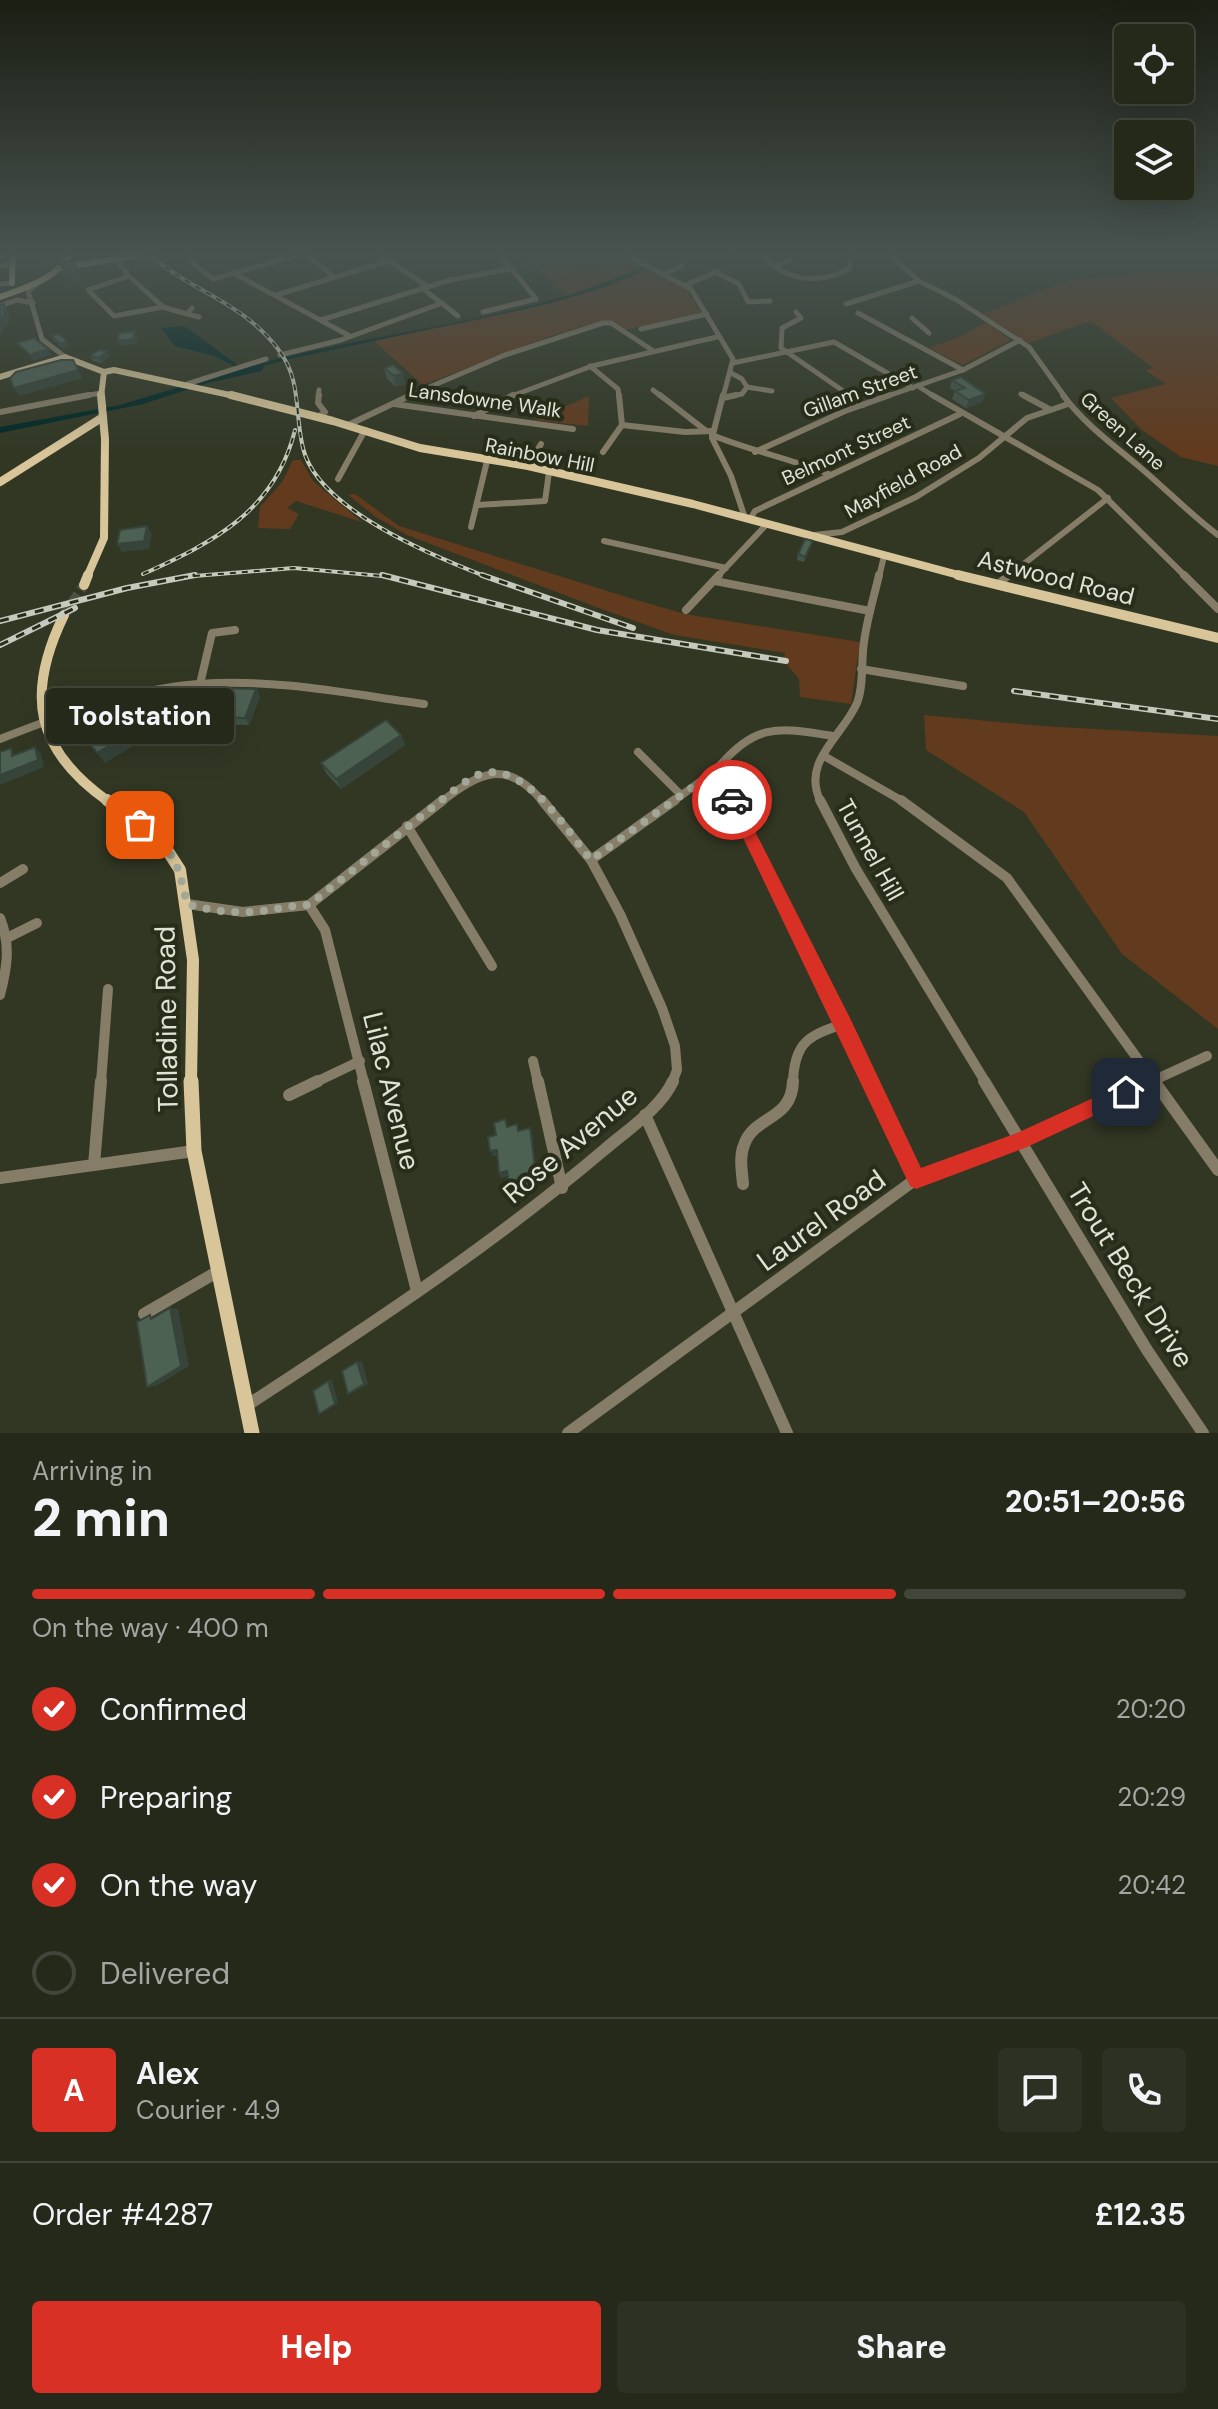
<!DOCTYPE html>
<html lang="en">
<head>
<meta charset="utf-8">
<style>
  body { margin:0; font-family:"DM Sans",sans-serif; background:#2d3123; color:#f1f3f6; height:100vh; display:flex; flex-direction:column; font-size:30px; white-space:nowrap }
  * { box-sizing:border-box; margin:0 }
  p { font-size:26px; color:#a3a6a2 }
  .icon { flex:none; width:44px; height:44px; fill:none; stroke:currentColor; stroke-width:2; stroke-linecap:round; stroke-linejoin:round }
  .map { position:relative; height:1433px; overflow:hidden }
  .side { display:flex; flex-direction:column; background:#25291a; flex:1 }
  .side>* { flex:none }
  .fabs { position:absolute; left:1114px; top:24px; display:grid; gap:16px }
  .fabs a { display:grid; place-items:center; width:80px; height:80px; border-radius:8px; background:#25291a; box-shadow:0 8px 32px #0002,0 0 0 2px #424539; font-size:40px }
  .pin { position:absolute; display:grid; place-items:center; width:68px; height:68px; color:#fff; margin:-34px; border-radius:16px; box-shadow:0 4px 12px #0006 }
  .courier { position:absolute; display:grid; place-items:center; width:80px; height:80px; margin:-40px; border:6px solid #d93025; border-radius:50%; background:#fff; color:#222; box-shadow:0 2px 10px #0007 }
  .bubble { position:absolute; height:56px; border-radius:8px; background:#25291a; box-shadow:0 8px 32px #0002,0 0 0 2px #424539; font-size:26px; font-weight:800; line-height:56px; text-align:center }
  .head em { font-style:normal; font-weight:800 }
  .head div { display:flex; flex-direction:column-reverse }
  .head { display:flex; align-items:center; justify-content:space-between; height:136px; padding:0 32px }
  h1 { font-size:52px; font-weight:800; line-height:60px }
  .bar { display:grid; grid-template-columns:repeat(4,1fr); gap:12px 8px; align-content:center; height:96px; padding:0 32px }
  .bar i { height:10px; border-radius:6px; background:#424539 }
  .bar .current { background:#d93025 }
  .bar p { grid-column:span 4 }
  .line { display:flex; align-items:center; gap:20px; padding:0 32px; border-top:2px solid #424539 }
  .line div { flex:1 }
  .round { display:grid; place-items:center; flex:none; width:84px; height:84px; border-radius:8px; background:#2d3123 }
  ol { padding:0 32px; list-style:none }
  li { display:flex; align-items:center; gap:24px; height:88px }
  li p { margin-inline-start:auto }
  li .icon { padding:8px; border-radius:50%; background:#d93025; color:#fff; stroke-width:4 }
  li:last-child { color:#a3a6a2 }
  li i { width:44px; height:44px; border:4px solid #424539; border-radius:50% }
  .action { display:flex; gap:16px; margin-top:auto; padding:16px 32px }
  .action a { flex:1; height:92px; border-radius:8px; background:#d93025; color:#fff; font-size:32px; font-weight:800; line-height:92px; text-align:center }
  .action a+a { background:#2d3123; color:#f1f3f6 }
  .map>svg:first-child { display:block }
</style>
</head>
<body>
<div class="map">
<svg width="1218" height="1433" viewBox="0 0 1218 1433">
  <rect width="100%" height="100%" fill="#313723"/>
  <g fill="#623a1d">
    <polygon points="517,252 618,252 620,253 553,282"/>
    <polygon points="622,254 646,267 565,296 552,284"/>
    <path d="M647 269 687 290 701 313 625 330 601 321 545 338 423 385 373 340C466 322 560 308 647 269Z"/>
    <polygon points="1160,272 1218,274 1218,466 1181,457 1142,430 1111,398 1166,384 1145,370 1154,368 1090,321 1029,343 983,314 1069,280"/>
    <polygon points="986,322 1010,340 963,365 929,348 960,337"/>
    <polygon points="589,396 588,426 534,420"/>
    <polygon points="293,460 301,460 313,481 362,522 296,501 287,508 299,514 290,529 258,528 260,507 282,482"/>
    <polygon points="355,494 399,526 633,599 685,614 860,642 851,704 800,697 799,679 784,661 785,653 674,635 596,607 407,535 376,517 348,495"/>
    <polygon points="924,715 1042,726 1218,736 1218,1029 1122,954 1024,812 926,750"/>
  </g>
  <path fill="#012926" d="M673 252H686L609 286 548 304 290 359 264 366 262 371 208 383 143 404 0 433V427L120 405 239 369 215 356 175 346 161 328 184 326 242 368C349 338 460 327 566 296 603 285 638 269 673 252Z"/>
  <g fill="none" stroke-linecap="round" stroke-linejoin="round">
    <polyline stroke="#4b513e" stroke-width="10" stroke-dasharray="10 5" stroke-linecap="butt" points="64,615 84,585"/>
    <g stroke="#867d68" stroke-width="5">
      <polyline points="187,252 191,262 213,279 305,253"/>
      <polyline points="304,252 334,277"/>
      <polyline points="375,252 427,286"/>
      <polyline points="412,252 420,257"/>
      <polyline points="498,252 536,299"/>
      <polyline points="620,252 691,289 733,359 723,397"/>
      <path d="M760 252C783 281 819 286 850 268L849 255 860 252"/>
      <polyline points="887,252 919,281 955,299 1029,347 1065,397"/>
      <polyline points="730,255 738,252"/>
      <polyline points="117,260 129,276 88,290 114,316 163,307"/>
      <polyline points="0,266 11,264"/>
      <polyline points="775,267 792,259"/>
      <polyline points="715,272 739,284 748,302 770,301"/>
      <polyline points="235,274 348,335"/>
      <polyline points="664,274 682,266"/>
      <polyline points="129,276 163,307 187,314 192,308"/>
      <polyline points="38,283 28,291 42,339 65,357"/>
      <polyline points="0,284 12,283"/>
      <polyline points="686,285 718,271"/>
      <polyline points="422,288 458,316"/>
      <polyline points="276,295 388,261"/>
      <polyline points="846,304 919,281"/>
      <polyline points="0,306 17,300 33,303"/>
      <polyline points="483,312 536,299"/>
      <polyline points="796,312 801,318 782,328 781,348 852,397"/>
      <polyline points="858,313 963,370"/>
      <polyline points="187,314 199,317"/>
      <polyline points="912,318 929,333"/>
      <polyline points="321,320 450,280 510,269"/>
      <polyline points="641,329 707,314"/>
      <polyline points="280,355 341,340 442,303"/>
      <polyline points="733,363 834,342 913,388"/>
      <polyline points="590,366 618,389 619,397"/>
      <polyline points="187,384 266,359"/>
      <polyline points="918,386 935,397"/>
      <polyline points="747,387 772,391"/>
      <polyline points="653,390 662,397"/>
      <polyline points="1021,394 1027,397"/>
      <polyline points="78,397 101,393"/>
      <polyline points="318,397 319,390"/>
      <polyline points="406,397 505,355 603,323 611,323 652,350"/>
      <polyline points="509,397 592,366 717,337"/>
      <polyline points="727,397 742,394 747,387 742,379 731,373"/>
      <polyline points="885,397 963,370 1020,340"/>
    </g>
    <g stroke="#867d68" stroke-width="6">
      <polyline points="619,395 622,425"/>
      <polyline points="660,395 705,430"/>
      <polyline points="723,395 712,438 731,476 745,518"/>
      <polyline points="849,395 863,405"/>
      <polyline points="932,395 1098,490 1186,577"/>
      <polyline points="1023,395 1049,409"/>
      <path d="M1063 395C1084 424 1115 446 1142 469 1168 491 1190 514 1218 535"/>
      <polyline points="723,398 736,395"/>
      <polyline points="394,404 573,429"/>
      <polyline points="0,412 89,395"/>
      <polyline points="474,416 513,395"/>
      <polyline points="318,417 325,412 318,403 319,395"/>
      <polyline points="348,425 411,395"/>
      <polyline points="622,425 685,432 713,431"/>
      <path d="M712 435C751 451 792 459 831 475"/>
      <polyline points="603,452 622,425"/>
      <polyline points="755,452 845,411 890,395"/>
      <polyline points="528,466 541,444"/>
      <polyline points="338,479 365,430"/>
      <polyline points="478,505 545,501 549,472"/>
      <polyline points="750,519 755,511 960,414"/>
      <polyline points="471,527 487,461"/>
      <polyline points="814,535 842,532 916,497 979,458 1027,418 1068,404"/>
      <polyline points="604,541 726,568"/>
      <polyline points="717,577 766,525"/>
      <polyline points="879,577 884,556"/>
      <polyline points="1007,577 1108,498"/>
    </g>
    <g stroke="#867d68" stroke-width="8">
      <polyline points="1184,575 1218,609"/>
      <polyline points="715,581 870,611"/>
      <polyline points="997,585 1009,575"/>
      <polyline points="686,610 719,575"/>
      <polyline points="861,669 963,686"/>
      <polyline points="200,684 212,633 235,630"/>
      <path d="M0 739C64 714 130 689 199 684 275 678 350 694 424 704"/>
      <polyline points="638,752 680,794"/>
      <polyline points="824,756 904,802"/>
      <path d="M441 802C480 772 507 758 543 802"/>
      <polyline points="672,802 715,771"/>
      <path d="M731 802 715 771C755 724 775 726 833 736"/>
      <path d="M821 802C800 762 843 736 857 703 864 686 861 660 864 642 867 619 874 597 879 575"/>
    </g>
    <g stroke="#867d68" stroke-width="10">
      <polyline points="542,800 591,860 620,914 662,1008 675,1046 677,1070 672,1083"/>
      <polyline points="730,800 871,1083"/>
      <polyline points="820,800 856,869 986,1083"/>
      <polyline points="901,800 1007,878 1155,1083"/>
      <polyline points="407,826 492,966"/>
      <polyline points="591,860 675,800"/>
      <polyline points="0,883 23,869"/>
      <polyline points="187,904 243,912 309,905 443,800"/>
      <polyline points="309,905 325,930 364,1083"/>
      <path d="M0 918C11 945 7 968 0 995"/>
      <polyline points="9,937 37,923"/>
      <polyline points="533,1061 538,1083"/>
      <polyline points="101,1083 108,989"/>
      <polyline points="314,1083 360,1061"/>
      <path d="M793 1083C794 1043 808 1035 844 1024"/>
      <polyline points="1148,1083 1207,1056"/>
    </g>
    <g stroke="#867d68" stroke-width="12">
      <polyline points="363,1081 417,1291"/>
      <polyline points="538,1081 562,1188"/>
      <polyline points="870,1081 916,1179"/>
      <polyline points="984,1081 1147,1350 1203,1433"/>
      <polyline points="1154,1081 1218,1170"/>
      <polyline points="289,1095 318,1081"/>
      <polyline points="645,1115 787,1433"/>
      <polyline points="94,1165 101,1081"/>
      <polyline points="0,1178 194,1151"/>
      <path d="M743 1184C742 1171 739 1157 744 1145 754 1115 792 1121 793 1081"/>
      <polyline points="144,1314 217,1272"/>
      <path d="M246 1406C369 1326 492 1245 604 1150 626 1131 661 1108 673 1081"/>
      <polyline points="568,1433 916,1179 1021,1141 1152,1081"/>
    </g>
    <g stroke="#d8c599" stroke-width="6">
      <polyline points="59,268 158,252"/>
      <polyline points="12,283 13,252"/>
      <path d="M0 297C25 288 59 278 71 252"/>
      <polyline points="0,377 65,357 104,372 114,370 239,397"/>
      <polyline points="101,397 104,372"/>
    </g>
    <g stroke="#d8c599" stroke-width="8">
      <polyline points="231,395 333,421 420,448 528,466 693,504 966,577"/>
      <polyline points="0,482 103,417"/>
      <polyline points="87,577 104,538 105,439 101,395"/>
    </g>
    <g stroke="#d8c599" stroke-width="10">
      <polyline points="958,575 1218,638"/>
      <polyline points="84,585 88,575"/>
      <path d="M64 615C25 695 35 750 109 802"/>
    </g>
    <polyline stroke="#d8c599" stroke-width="12" points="107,800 162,842 180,870 193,960 191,1083"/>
    <polyline stroke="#d8c599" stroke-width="15" points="191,1081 194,1151 252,1433"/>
    <g stroke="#c5cabc" stroke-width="4">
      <g id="rail-far1">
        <path d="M146 252C188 290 243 302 278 349 302 380 294 411 303 448 317 509 433 556 487 577"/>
        <path d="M143 574C214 542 275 511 295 430"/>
        <polyline points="182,577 294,568 393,577"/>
      </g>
    </g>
    <g stroke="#c5cabc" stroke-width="6">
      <g id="rail">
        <polyline points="382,575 597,630 786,661"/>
        <polyline points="482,575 633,628"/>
        <polyline points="0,621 127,588 195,575"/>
        <polyline points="0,645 75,608"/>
        <polyline points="1014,691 1218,719"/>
      </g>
    </g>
    <use href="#rail-far1" stroke="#272d19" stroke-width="2" stroke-dasharray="6" stroke-linecap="butt"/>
    <use href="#rail" stroke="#272d19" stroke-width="3" stroke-dasharray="9" stroke-linecap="butt"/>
  </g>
  <g fill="#425347">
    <polygon points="58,252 61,257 52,266 41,264 38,258"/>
    <polygon points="59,263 83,279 72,282 64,273"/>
    <polygon points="51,336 70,346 64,349 54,341"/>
    <polygon points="90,356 110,356 101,363 93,361"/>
    <polygon points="384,368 405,384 396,387 387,379"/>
    <polygon points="961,377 982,402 966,408 952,399 955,391 950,388 952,380"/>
    <polygon points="811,546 804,562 797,560 798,554"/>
    <polygon points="256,689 260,697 249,725 170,724 165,716"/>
    <polygon points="401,735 405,745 341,789 326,773 321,763"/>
    <polygon points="505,1119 508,1127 519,1131 530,1128 532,1133 538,1188 529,1190 521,1201 513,1200 511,1197 507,1176 501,1178 499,1173 497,1155 493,1156 496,1135"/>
  </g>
  <g fill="#36443a">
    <polygon points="3,252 9,252 7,259 0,262 0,253"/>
    <polygon points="58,252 61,257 52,266 49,260"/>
    <polygon points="78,269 83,279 72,282 67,272"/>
    <polygon points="4,304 9,312 9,323 0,335 0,321"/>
    <polygon points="135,331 138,336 136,344 119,346 117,341"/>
    <polygon points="67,341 70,346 64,349 61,344"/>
    <polygon points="48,349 51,355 33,361 30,355"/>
    <polygon points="108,351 110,356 101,363 99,358"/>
    <polygon points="78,370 83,378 19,396 14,388"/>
    <polygon points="403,373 405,384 396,387 394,376"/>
    <polygon points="985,394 982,402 966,408 969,400"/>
    <polygon points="147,526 152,534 149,549 122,552 117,544"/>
    <polygon points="256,689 260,697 249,725 245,718"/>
    <polygon points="161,715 168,725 105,763 97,753"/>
    <polygon points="401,735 405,745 341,789 336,779"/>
    <polygon points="35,747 41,754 44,767 0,785 0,775"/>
    <polygon points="530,1128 532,1133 538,1188 529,1190 521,1201 519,1197"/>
    <polygon points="497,1150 499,1154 493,1156 490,1151"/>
    <polygon points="507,1171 509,1175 501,1178 499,1173"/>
    <polygon points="170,1308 178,1309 189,1366 156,1386 147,1387"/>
    <polygon points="362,1361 368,1384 353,1393 348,1394 357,1362"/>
    <polygon points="332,1380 338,1403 323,1413 319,1414 328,1381"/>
  </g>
  <g fill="#4d6153" stroke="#36443a" stroke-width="2">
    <polygon points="38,252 58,252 49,260 38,258"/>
    <polygon points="71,261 78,269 67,272 59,263"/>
    <polygon points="4,304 4,315 0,321 0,305"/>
    <polygon points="135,331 133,339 117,341 119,333"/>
    <polygon points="59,334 67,341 61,344 51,336"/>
    <polygon points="34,338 48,349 30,355 17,343"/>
    <polygon points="98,350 108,351 99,358 90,356"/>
    <polygon points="61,360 73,360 78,370 14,388 10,378 16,372"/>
    <polygon points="393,365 403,373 394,376 384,368"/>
    <polygon points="961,377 985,394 969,400 955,391 965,388 952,380"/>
    <polygon points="147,526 144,541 117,544 120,530"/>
    <polygon points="805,539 813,541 805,557 798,554"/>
    <polygon points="178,687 256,689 245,718 165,716"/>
    <polygon points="143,694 161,715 97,753 79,731"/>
    <polygon points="386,720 401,735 336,779 321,763"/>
    <polygon points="35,747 38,760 0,775 0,752 11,748 12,756"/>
    <polygon points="505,1119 507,1127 517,1124 518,1131 530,1128 537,1184 527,1187 519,1197 511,1197 507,1171 499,1173 497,1150 490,1151 488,1137 496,1135 494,1123"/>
    <polygon points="170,1308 181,1366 147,1387 137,1322 150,1315 151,1319"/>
    <polygon points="357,1362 364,1384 348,1394 342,1371"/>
    <polygon points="328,1381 335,1404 319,1414 313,1391"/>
  </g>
  <linearGradient id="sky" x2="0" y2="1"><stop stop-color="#1b1e13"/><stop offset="0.56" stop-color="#485350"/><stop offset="1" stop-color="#485350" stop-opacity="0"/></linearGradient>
  <rect width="1218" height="453" fill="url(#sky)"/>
  <polygon fill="#d93025" points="732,794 737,796 850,1018 921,1168 1017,1133 1126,1083 1132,1085 1135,1092 1132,1098 1027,1147 916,1189 910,1186 725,800"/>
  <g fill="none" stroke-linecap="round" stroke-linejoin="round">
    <path stroke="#a2a797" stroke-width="8" stroke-dasharray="0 14.4" d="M140 825C176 853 177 861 187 904 208 910 229 913 251 912 271 911 289 905 309 905L448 795C459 787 472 775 485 773 528 765 567 831 591 860L715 771 732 800"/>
  </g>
  <g text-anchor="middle" stroke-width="8" stroke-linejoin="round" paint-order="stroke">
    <g font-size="20" fill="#dfe3d6" stroke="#272d19">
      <text transform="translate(860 391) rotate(-20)" y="7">Gillam Street</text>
      <text transform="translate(485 400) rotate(8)" y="7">Lansdowne Walk</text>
      <text transform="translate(1123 431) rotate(42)" y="7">Green Lane</text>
      <text transform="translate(846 450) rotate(-25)" y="7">Belmont Street</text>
      <text transform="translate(540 455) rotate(11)" y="7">Rainbow Hill</text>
      <text transform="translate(903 481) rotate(-29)" y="7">Mayfield Road</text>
    </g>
    <g font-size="24" fill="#dfe3d6" stroke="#272d19">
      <text transform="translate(1056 578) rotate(14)" y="8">Astwood Road</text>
      <text transform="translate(870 850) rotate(61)" y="8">Tunnel Hill</text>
    </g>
    <g font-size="28" fill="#dfe3d6" stroke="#272d19">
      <text transform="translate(166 1019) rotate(-91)" y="10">Tolladine Road</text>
      <text transform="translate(392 1091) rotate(76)" y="10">Lilac Avenue</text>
      <text transform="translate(570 1144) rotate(-40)" y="10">Rose Avenue</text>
      <text transform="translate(821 1220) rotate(-36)" y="10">Laurel Road</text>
      <text transform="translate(1131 1275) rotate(58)" y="10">Trout Beck Drive</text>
    </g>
  </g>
</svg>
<div class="fabs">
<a><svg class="icon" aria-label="locate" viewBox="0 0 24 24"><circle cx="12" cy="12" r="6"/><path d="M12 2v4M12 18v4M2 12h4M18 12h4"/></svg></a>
<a><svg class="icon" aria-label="layers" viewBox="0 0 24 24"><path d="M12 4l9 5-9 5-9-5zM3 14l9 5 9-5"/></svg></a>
</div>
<div class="pin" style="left:140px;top:825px;background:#ea580c"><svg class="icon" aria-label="bag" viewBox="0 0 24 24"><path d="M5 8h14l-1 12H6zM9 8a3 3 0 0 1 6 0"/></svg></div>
<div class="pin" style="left:1126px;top:1092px;background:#1f2937"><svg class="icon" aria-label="home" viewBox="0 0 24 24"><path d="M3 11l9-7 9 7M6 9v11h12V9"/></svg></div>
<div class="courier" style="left:732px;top:800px"><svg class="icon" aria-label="car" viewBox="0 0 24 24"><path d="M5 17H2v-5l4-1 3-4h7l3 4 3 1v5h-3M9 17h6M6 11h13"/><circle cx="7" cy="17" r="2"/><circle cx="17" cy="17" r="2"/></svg></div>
<div class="bubble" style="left:46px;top:688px;width:188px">Toolstation</div>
</div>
<section class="side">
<div class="head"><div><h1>2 min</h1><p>Arriving in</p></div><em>20:51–20:56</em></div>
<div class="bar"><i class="current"></i><i class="current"></i><i class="current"></i><i></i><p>On the way · 400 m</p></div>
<ol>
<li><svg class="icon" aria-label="check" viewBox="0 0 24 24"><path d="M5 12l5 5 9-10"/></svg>Confirmed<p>20:20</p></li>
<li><svg class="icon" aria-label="check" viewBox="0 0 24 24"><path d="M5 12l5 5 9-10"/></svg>Preparing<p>20:29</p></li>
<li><svg class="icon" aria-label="check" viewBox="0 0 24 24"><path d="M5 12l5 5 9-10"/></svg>On the way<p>20:42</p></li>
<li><i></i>Delivered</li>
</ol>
<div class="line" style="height:144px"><b class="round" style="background:#d93025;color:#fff">A</b><div><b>Alex</b><p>Courier · 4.9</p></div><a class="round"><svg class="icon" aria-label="chat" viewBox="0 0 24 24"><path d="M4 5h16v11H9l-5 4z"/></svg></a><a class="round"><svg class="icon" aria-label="phone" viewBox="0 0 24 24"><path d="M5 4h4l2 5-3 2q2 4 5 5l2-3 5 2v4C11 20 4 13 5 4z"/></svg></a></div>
<div class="line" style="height:104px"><div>Order #4287</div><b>£12.35</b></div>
<div class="action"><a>Help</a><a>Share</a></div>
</section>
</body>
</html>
